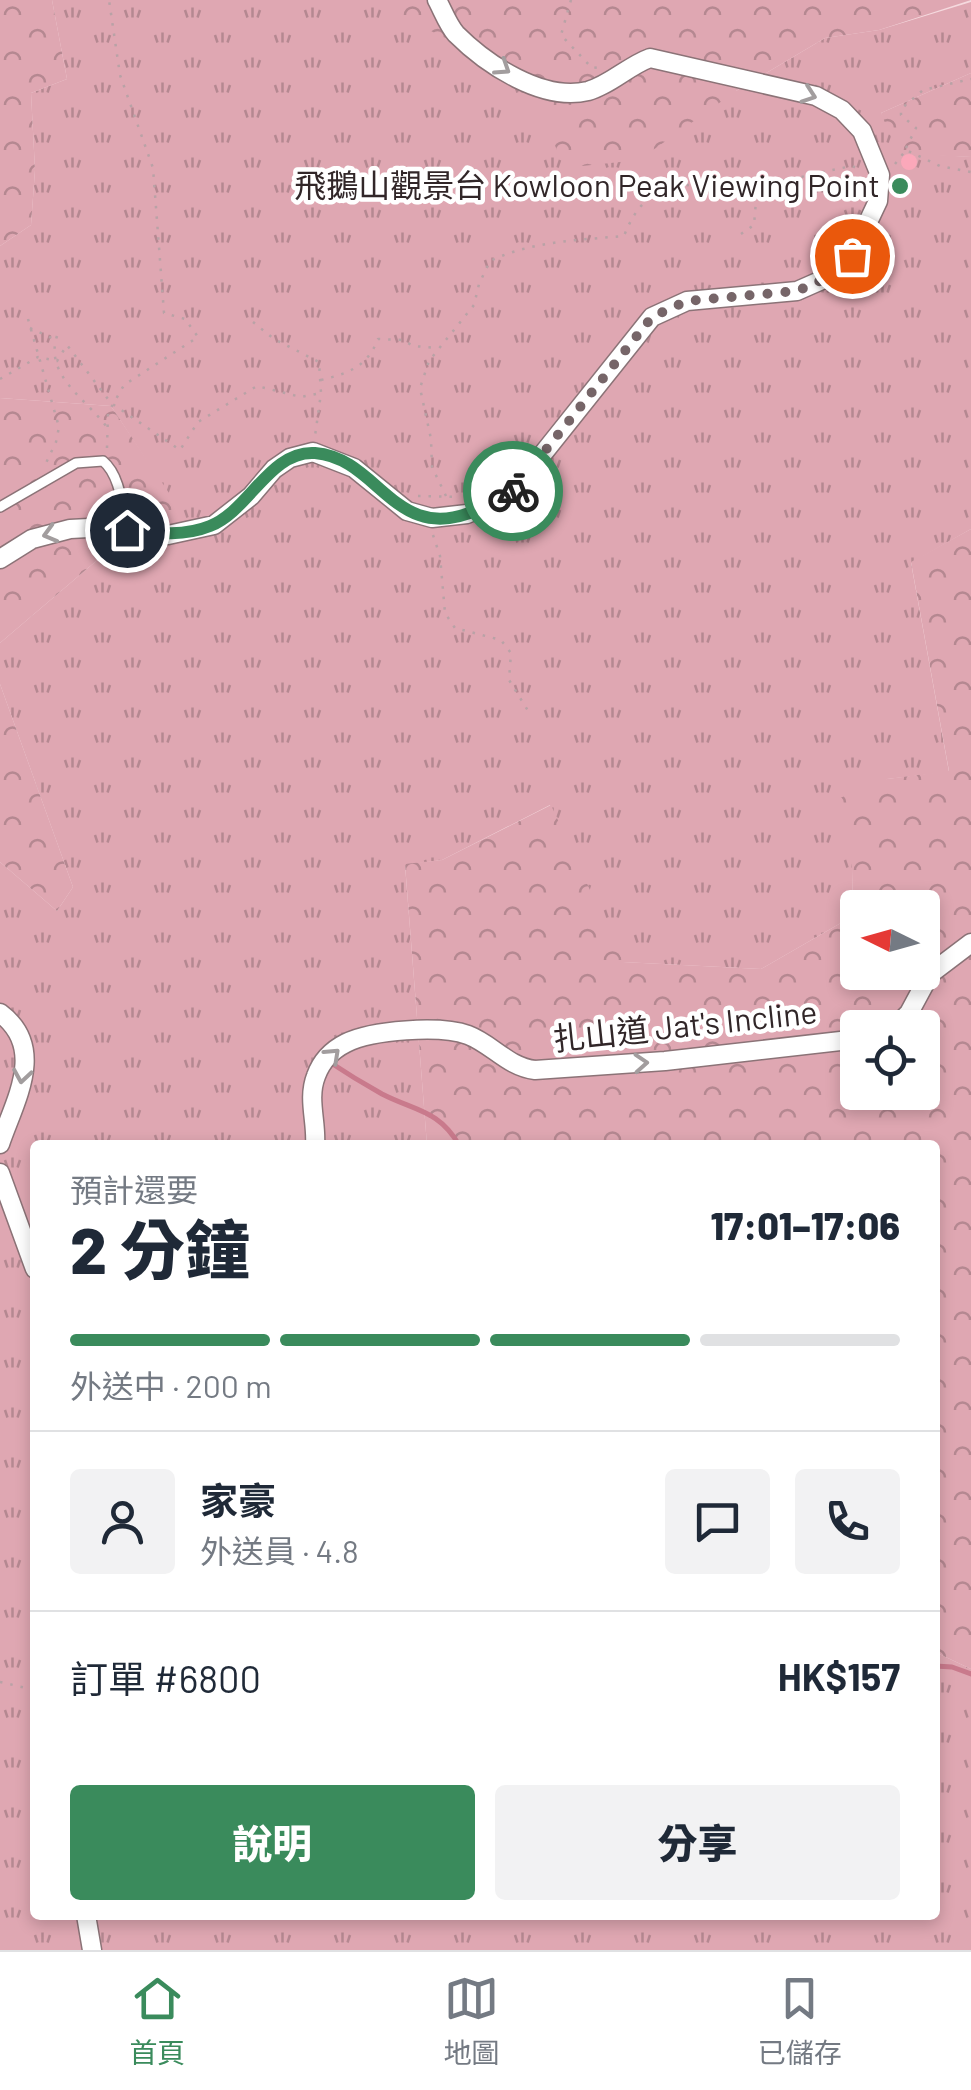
<!DOCTYPE html>
<html lang="zh-TW">
<head>
<meta charset="utf-8">
<style>
  body { margin:0; font-family:Barlow,"Noto Sans TC",sans-serif; background:#f2f2f3; color:#1f2937; height:100vh; display:flex; flex-direction:column; font-size:38px; white-space:nowrap }
  * { box-sizing:border-box; margin:0 }
  p { font-size:32px; color:#747a83 }
  .icon { flex:none; width:55px; height:55px; fill:none; stroke:currentColor; stroke-width:2; stroke-linecap:round; stroke-linejoin:round }
  .map { position:relative; flex:1; overflow:hidden }
  .drawer { position:absolute; left:30px; top:1140px; width:910px; height:780px; display:flex; flex-direction:column; background:#fff; border-radius:10px; box-shadow:0 5px 15px #0003 }
  .drawer>* { flex:none }
  .needle { width:65px; rotate:275deg }
  .controls { position:absolute; left:840px; top:890px; display:grid; gap:20px }
  .controls a { display:grid; place-items:center; width:100px; height:100px; border-radius:10px; background:#fff; box-shadow:0 5px 15px #0003; font-size:50px }
  .pin { position:absolute; display:grid; place-items:center; width:85px; height:85px; color:#fff; margin:-42px; border:5px solid #fff; border-radius:50%; box-shadow:0 2px 10px #0007 }
  .courier { position:absolute; display:grid; place-items:center; width:100px; height:100px; margin:-50px; border:8px solid #3a8b5c; border-radius:50%; background:#fff; color:#222; box-shadow:0 2px 12px #0007 }
  .headline em { font-style:normal; font-weight:800 }
  .headline div { display:flex; flex-direction:column-reverse }
  .headline { display:flex; align-items:center; justify-content:space-between; height:170px; padding:0 40px }
  h1 { font-size:65px; font-weight:800; line-height:75px }
  .bar { display:grid; grid-template-columns:repeat(4,1fr); gap:15px 10px; align-content:center; height:120px; padding:0 40px }
  .bar i { height:12px; border-radius:8px; background:#e0e1e3 }
  .bar .on { background:#3a8b5c }
  .bar p { grid-column:span 4 }
  .line { display:flex; align-items:center; gap:25px; padding:0 40px; border-top:2px solid #e0e1e3 }
  .line div { flex:1 }
  .round { display:grid; place-items:center; flex:none; width:105px; height:105px; border-radius:10px; background:#f2f2f3 }
  .button { display:flex; gap:20px; margin-top:auto; padding:20px 40px }
  .button a { flex:1; height:115px; border-radius:10px; background:#3a8b5c; color:#fff; font-size:40px; font-weight:800; line-height:115px; text-align:center }
  .button a+a { background:#f2f2f3; color:#1f2937 }
  .tabs { display:flex; justify-content:space-around; align-items:center; height:140px; border-top:2px solid #e0e1e3; background:#fff; font-size:28px; color:#747a83 }
  .tabs a { display:grid; justify-items:center; gap:5px }
  .tabs .on { color:#3a8b5c }
  .map>svg:first-child { display:block }
</style>
</head>
<body>
<div class="map">
<svg width="971" height="1950" viewBox="0 0 971 1950">
  <defs>
    <pattern id="grass-tufts" width="24" height="20" patternUnits="userSpaceOnUse" patternTransform="scale(2.5)"><rect width="24" height="20" fill="#dfa7b2"/><path d="M3 7l-1-3M5 7V3M7 7l1-3M15 17l-1-3M17 17v-4M19 17l1-3" fill="none" stroke="#b58891"/></pattern>
    <pattern id="forest-crowns" width="20" height="18" patternUnits="userSpaceOnUse" patternTransform="scale(2.5)"><rect width="20" height="18" fill="#dfa7b2"/><path d="M2 6a3 3 0 1 1 6 0M12 15a3 3 0 1 1 6 0" fill="none" stroke="#b58891"/></pattern>
  </defs>
  <rect width="100%" height="100%" fill="#f5d9de"/>
  <polygon fill="url(#grass-tufts)" points="52,0 400,0 401,15 736,91 825,38 879,30 971,2 971,73 881,113 908,153 971,157 971,529 911,563 949,772 887,779 852,869 853,916 761,969 622,962 550,805 442,860 405,865 427,1145 35,1145 35,1915 935,1915 935,1652 971,1669 971,1950 0,1950 0,862 57,911 73,887 0,684 0,643 115,545 193,532 111,406 0,398 0,246 31,225 35,170 31,93 67,79"/>
  <g fill="url(#forest-crowns)" fill-rule="evenodd">
    <polygon points="0,0 52,0 67,79 31,93 35,170 31,225 0,246"/>
    <polygon points="400,0 971,0 879,30 825,38 736,91 639,160 582,166 558,153 530,82 400,15"/>
    <polygon points="971,73 971,157 898,154 881,113"/>
    <polygon points="0,398 111,406 195,532 115,545 0,643"/>
    <path d="M971 529V1669L935 1652V1145H427L405 864 442 860 551 805 623 962 761 969 853 916 852 869 840 798 887 779 949 771 911 562ZM858 908H922V972H858ZM858 1028H922V1092H858Z"/>
    <polygon points="0,684 73,887 57,911 0,862"/>
  </g>
  <g fill="none" stroke-linecap="round" stroke-linejoin="round">
    <g stroke="#c97a8c" stroke-width="5">
      <path d="M328 1061C346 1073 364 1084 382 1094 415 1111 439 1110 459 1145"/>
      <polyline points="935,1666 952,1667 971,1674"/>
    </g>
  </g>
  <circle fill="#fba8ba" cx="909" cy="162" r="8"/>
  <g fill="none" stroke-linecap="round" stroke-linejoin="round">
    <g stroke="#8b7377" stroke-width="12">
      <path id="lane" d="M0 507 76 463 103 461C121 476 122 508 127 530"/>
    </g>
    <g stroke="#8b7377" stroke-width="21">
      <g id="street">
        <path d="M0 559 32 539 70 529 108 527 168 535 214 525 251 496 274 469 290 458 313 452 354 468 407 511 432 518 467 514 510 495 652 317 687 301 797 291 831 276 852 256 878 201 880 175 862 131 842 110 816 96 650 58C628 66 610 85 588 91 543 102 487 65 456 34 448 25 443 11 437 0"/>
        <path d="M0 1013C47 1048 15 1100 0 1144"/>
        <polyline points="894,1028 909,1013 930,974 971,943"/>
        <path d="M315 1145C317 1122 307 1099 316 1076 321 1062 332 1050 346 1043 372 1030 440 1025 468 1035 492 1044 508 1067 535 1070L665 1061 858 1039"/>
        <polyline points="0,1173 35,1269"/>
        <polyline points="86,1915 92,1950"/>
      </g>
    </g>
    <g stroke="#b9a2a6" stroke-width="2.5" stroke-dasharray="2.5 8" stroke-linecap="butt">
      <polyline points="571,0 561,35 592,68 600,67"/>
      <polyline points="906,148 916,128 901,115 901,109 923,90 971,79"/>
      <polyline points="895,164 906,150 940,166 971,172"/>
      <polyline points="741,234 754,225 756,201 786,179"/>
      <polyline points="28,319 59,427 56,442 45,465"/>
      <polyline points="253,322 274,339 319,362 321,393 315,436"/>
      <polyline points="30,328 54,339"/>
      <path d="M57 336C44 375 86 399 106 426"/>
      <polyline points="0,379 38,357 57,361 67,345 111,403 180,450 198,422 257,386 301,397 321,393"/>
      <path d="M321 380C349 373 367 367 378 339L403 340 413 346 438 348"/>
      <polyline points="107,448 108,413 124,385 198,337 185,319 164,313 153,168 120,75 109,0"/>
      <polyline points="418,496 460,497"/>
      <path d="M446 496 432 467 431 439 420 388 429 361 474 305 479 284 490 261C532 241 579 240 624 236 650 168 696 189 754 184 787 182 820 172 852 166L857 168"/>
      <polyline points="433,535 440,556 445,613 455,628 501,640 511,653 509,680 530,714"/>
      <polyline points="0,1682 35,1690"/>
    </g>
    <use href="#lane" stroke="#fff" stroke-width="9"/>
    <use href="#street" stroke="#fff" stroke-width="18"/>
  </g>
  <defs><path id="oneway-chevron" d="M-2-3.5L2.5 0L-2 3.5" fill="none" stroke-width="1.6" stroke-linecap="round" stroke-linejoin="round" transform="scale(2.5)"/></defs>
  <g stroke="#a29d9e">
    <use href="#oneway-chevron" transform="translate(503 68) rotate(33)"/>
    <use href="#oneway-chevron" transform="translate(809 95) rotate(19)"/>
    <use href="#oneway-chevron" transform="translate(50 534) rotate(164)"/>
    <use href="#oneway-chevron" transform="translate(333 1055) rotate(-43)"/>
    <use href="#oneway-chevron" transform="translate(641 1063) rotate(-4)"/>
    <use href="#oneway-chevron" transform="translate(22 1076) rotate(99)"/>
  </g>
  <g fill="none" stroke-linecap="round" stroke-linejoin="round">
    <polyline stroke="#766568" stroke-width="10" stroke-dasharray="0 18" points="513,491 652,317 687,301 797,291 831,276 852,256"/>
    <path stroke="#3a8b5c" stroke-width="12" d="M127 530C155 533 183 537 210 526 249 511 270 450 315 453 380 458 395 548 479 509 491 504 504 499 513 491"/>
  </g>
  <circle fill="#3a8b5c" stroke="#fff" stroke-width="4" cx="900" cy="186" r="10"/>
  <g text-anchor="middle" stroke-width="9" stroke-linejoin="round" paint-order="stroke">
    <g font-size="32" fill="#312628" stroke="#fff" text-anchor="end">
      <text x="880" y="197">飛鵝山觀景台 Kowloon Peak Viewing Point</text>
    </g>
    <g font-size="32" fill="#312628" stroke="#fff">
      <text transform="translate(685 1026) rotate(-6)" y="11">扎山道 Jat's Incline</text>
    </g>
  </g>
</svg>
<div class="controls">
<a><svg class="needle" viewBox="-14 -14 28 28"><path d="M0-13l5 13h-10z" fill="#e53935"/><path d="M0 13l5-13h-10z" fill="#747a83"/></svg></a>
<a><svg class="icon" aria-label="locate" viewBox="0 0 24 24"><circle cx="12" cy="12" r="6"/><path d="M12 2v4M12 18v4M2 12h4M18 12h4"/></svg></a>
</div>
<div class="pin" style="left:852px;top:256px;background:#ea580c"><svg class="icon" aria-label="bag" viewBox="0 0 24 24"><path d="M5 8h14l-1 12H6zM9 8a3 3 0 0 1 6 0"/></svg></div>
<div class="pin" style="left:127px;top:530px;background:#1f2937"><svg class="icon" aria-label="home" viewBox="0 0 24 24"><path d="M3 11l9-7 9 7M6 9v11h12V9"/></svg></div>
<div class="courier" style="left:513px;top:491px"><svg class="icon" aria-label="bike" viewBox="0 0 24 24"><circle cx="6" cy="16" r="4"/><circle cx="18" cy="16" r="4"/><path d="M6 16l4-8h5l3 8M10 8l3 8H6M13 5h3"/></svg></div>
<section class="drawer">
<div class="headline"><div><h1>2 分鐘</h1><p>預計還要</p></div><em>17:01–17:06</em></div>
<div class="bar"><i class="on"></i><i class="on"></i><i class="on"></i><i></i><p>外送中 · 200 m</p></div>
<div class="line" style="height:180px"><a class="round"><svg class="icon" aria-label="person" viewBox="0 0 24 24"><circle cx="12" cy="8" r="4"/><path d="M4 21q1-7 8-7t8 7"/></svg></a><div><b>家豪</b><p>外送員 · 4.8</p></div><a class="round"><svg class="icon" aria-label="chat" viewBox="0 0 24 24"><path d="M4 5h16v11H9l-5 4z"/></svg></a><a class="round"><svg class="icon" aria-label="phone" viewBox="0 0 24 24"><path d="M5 4h4l2 5-3 2q2 4 5 5l2-3 5 2v4C11 20 4 13 5 4z"/></svg></a></div>
<div class="line" style="height:130px"><div>訂單 #6800</div><b>HK$157</b></div>
<div class="button"><a>說明</a><a>分享</a></div>
</section>
</div>
<nav class="tabs">
<a class="on"><svg class="icon" aria-label="home" viewBox="0 0 24 24"><path d="M3 11l9-7 9 7M6 9v11h12V9"/></svg>首頁</a>
<a><svg class="icon" aria-label="map" viewBox="0 0 24 24"><path d="M3 6l6-2 6 2 6-2v14l-6 2-6-2-6 2zM9 4v14M15 6v14"/></svg>地圖</a>
<a><svg class="icon" aria-label="saved" viewBox="0 0 24 24"><path d="M7 4h10v16l-5-4-5 4z"/></svg>已儲存</a>
</nav>
</body>
</html>
